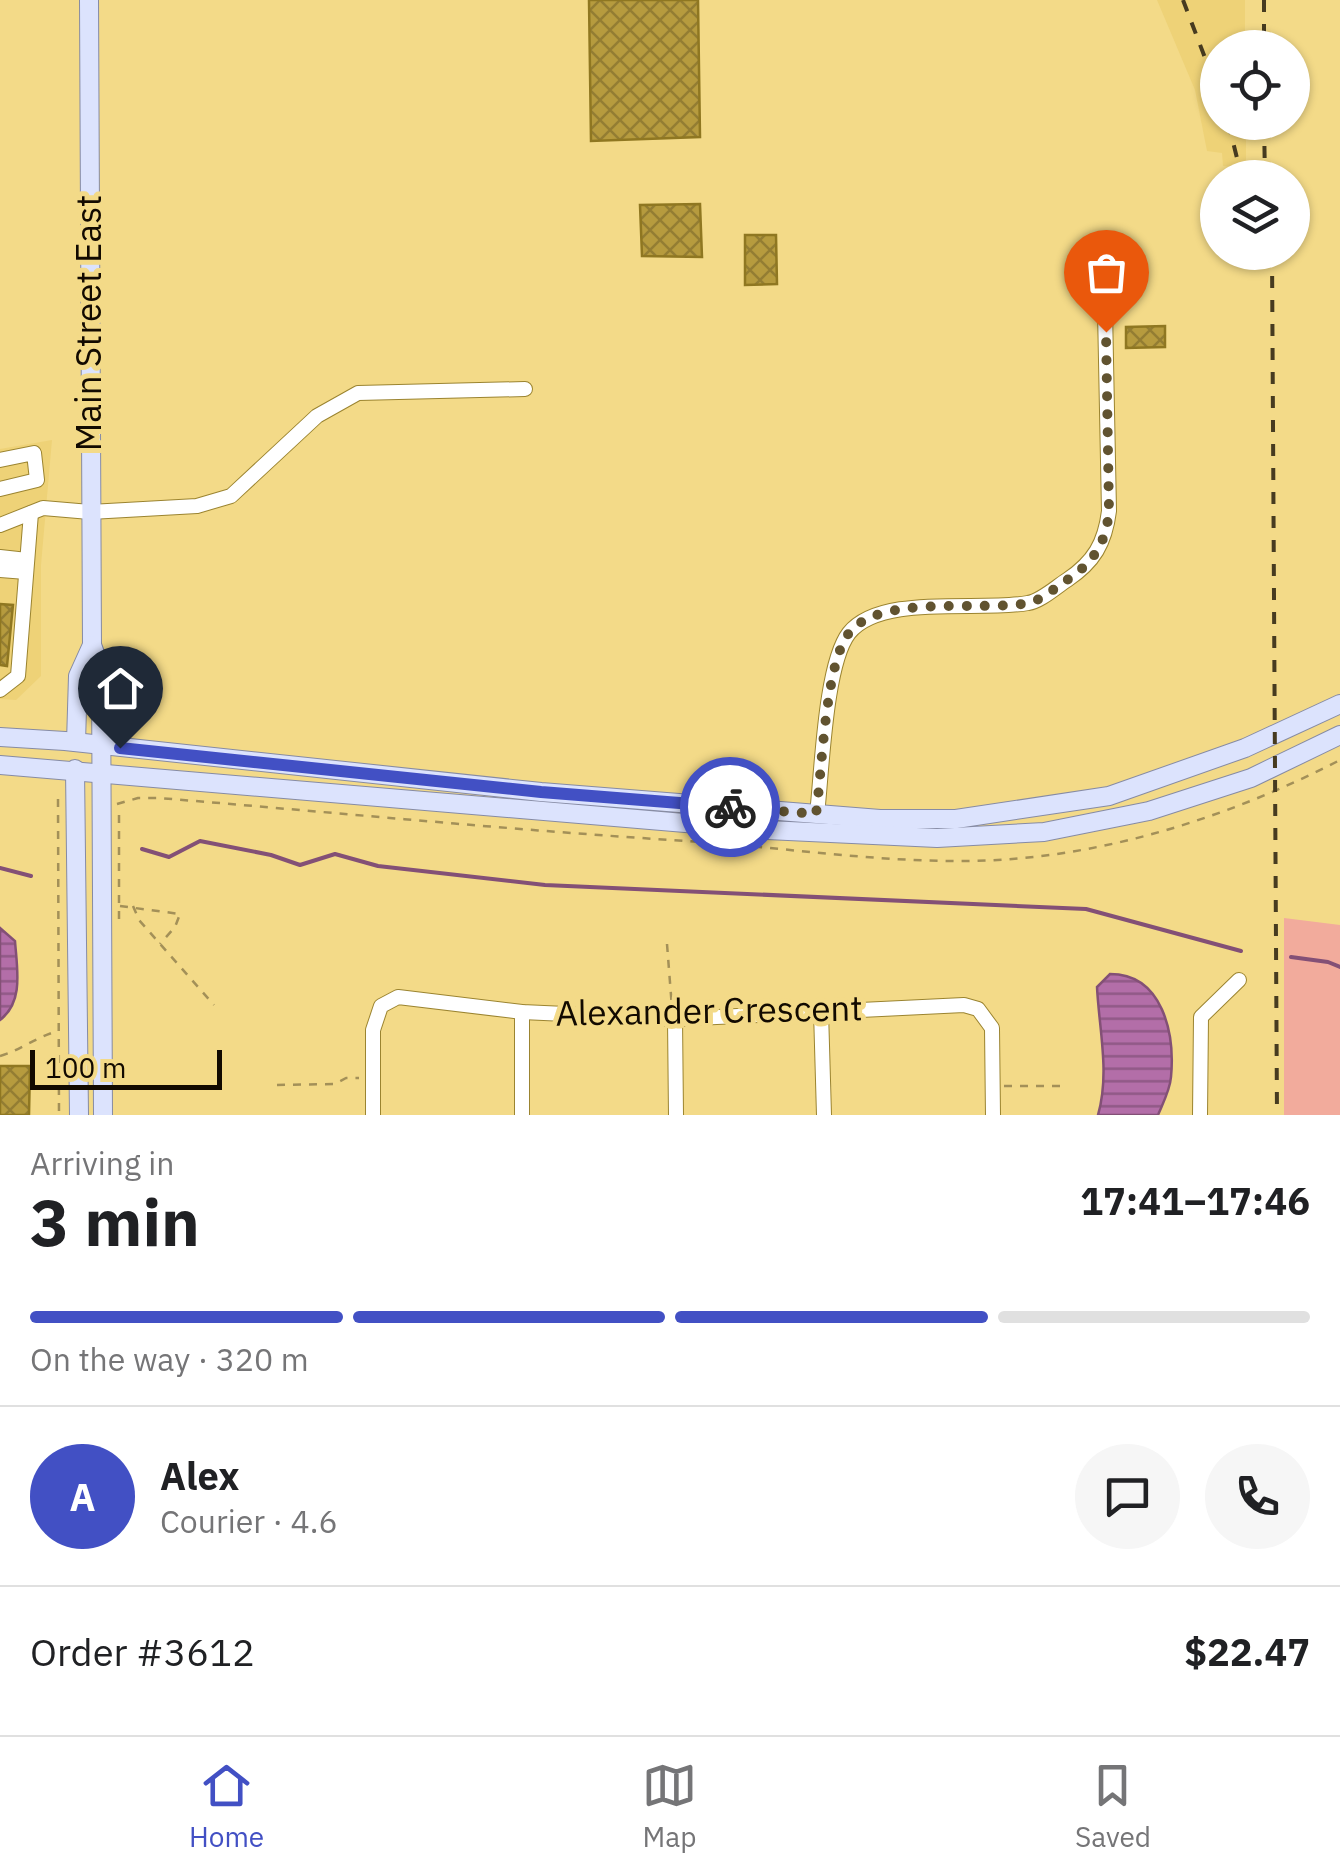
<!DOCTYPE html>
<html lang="en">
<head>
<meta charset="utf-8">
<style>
  body { margin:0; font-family:"IBM Plex Sans",sans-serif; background:#f6f6f6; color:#202124; height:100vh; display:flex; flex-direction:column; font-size:38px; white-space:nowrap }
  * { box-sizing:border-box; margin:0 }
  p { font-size:32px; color:#757577 }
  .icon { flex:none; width:55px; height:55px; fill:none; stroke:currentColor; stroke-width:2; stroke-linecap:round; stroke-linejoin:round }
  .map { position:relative; height:1115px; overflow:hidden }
  .details { display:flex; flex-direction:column; background:#fff; flex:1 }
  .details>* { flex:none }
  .fabs { position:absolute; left:1200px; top:30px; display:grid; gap:20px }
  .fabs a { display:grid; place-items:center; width:110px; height:110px; border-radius:50%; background:#fff; box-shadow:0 2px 8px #0004; font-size:50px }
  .scale { position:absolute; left:30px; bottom:25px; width:192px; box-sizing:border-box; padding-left:10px; border:5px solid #120a00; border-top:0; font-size:28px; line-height:35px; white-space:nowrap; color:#120a00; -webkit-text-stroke:8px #f3da88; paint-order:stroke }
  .pin { position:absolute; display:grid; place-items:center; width:85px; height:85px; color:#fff; margin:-102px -42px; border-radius:50% 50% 50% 0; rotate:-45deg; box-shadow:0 0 10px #0007 }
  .pin .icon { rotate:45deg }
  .courier { position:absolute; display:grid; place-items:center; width:100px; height:100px; margin:-50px; border:8px solid #4250c4; border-radius:50%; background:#fff; color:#222; box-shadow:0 2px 12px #0007 }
  .overview em { font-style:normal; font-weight:800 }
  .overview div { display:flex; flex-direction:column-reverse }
  .overview { display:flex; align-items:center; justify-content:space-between; height:170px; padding:0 30px }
  h1 { font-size:65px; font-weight:800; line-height:75px }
  .bar { display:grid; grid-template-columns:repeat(4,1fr); gap:15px 10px; align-content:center; height:120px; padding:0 30px }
  .bar i { height:12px; border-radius:8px; background:#e0e0e0 }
  .bar .selected { background:#4250c4 }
  .bar p { grid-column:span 4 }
  .line { display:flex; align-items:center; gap:25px; padding:0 30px; border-top:2px solid #e0e0e0 }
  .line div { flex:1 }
  .round { display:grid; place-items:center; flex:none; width:105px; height:105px; border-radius:52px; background:#f6f6f6 }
  .dock { display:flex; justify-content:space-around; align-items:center; height:140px; border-top:2px solid #e0e0e0; background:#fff; font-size:28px; color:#757577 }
  .dock a { display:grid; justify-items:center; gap:5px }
  .dock .selected { color:#4250c4 }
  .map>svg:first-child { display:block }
</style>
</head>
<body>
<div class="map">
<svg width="1340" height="1115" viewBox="0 0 1340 1115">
  <defs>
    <pattern id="water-rules" width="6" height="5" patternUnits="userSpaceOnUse" patternTransform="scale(2.5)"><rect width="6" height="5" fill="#b36ea8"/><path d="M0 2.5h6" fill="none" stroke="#905986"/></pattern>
    <pattern id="building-cross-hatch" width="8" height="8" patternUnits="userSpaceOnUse" patternTransform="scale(2.5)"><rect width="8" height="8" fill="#b69b3e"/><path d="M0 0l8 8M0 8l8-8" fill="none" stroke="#937d32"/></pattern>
  </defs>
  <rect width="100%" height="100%" fill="#f3da88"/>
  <g fill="#eed277">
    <polygon points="1157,0 1245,0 1245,47 1218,48 1218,122 1246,123 1246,168 1223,166 1222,153 1207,151 1195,90"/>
    <polygon points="52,440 41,565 41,676 16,700 0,699 0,449"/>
  </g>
  <polygon fill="#f2ab9c" points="1284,918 1340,925 1340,1115 1284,1115"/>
  <g fill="url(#water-rules)" stroke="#835076" stroke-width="2.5">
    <path d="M0 928 15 941C17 969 24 1002 0 1020Z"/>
    <path d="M1110 974C1163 974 1175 1034 1171 1077 1170 1090 1163 1103 1158 1115H1098C1110 1073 1099 1029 1097 987Z"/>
  </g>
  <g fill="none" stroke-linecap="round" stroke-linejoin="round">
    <g stroke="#835076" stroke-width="4">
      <polyline points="142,849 169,857 200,841 271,855 300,865 335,854 378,866 545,885 1086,909 1241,951"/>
      <polyline points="0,868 31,876"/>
      <polyline points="1291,957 1328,962 1340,967"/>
    </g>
  </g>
  <g fill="url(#building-cross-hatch)" stroke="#8f7721" stroke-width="2.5">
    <polygon points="589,0 698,0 700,137 591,141"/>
    <polygon points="700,204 702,257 642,256 640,205"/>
    <polygon points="745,235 776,235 777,284 745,285"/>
    <polygon points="1165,326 1165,347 1126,348 1126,327"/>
    <polygon points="0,604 13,605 7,666 0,665"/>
    <polygon points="0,1066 30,1066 29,1115 0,1115"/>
  </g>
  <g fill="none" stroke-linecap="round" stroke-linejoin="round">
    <g stroke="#9b8430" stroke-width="16">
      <g id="minor">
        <polyline points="0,460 34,453 37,480 0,489"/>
        <polyline points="0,525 43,508 90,512 197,506 231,496 317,416 358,393 525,389"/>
        <polyline points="0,557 27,560"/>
        <polyline points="0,570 26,572"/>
        <polyline points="0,690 18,676 31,513"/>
        <path d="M817 814C822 772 825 664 849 633 881 593 981 612 1028 603 1041 601 1056 587 1067 580 1094 562 1105 543 1109 511L1104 260"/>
        <polyline points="821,1011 824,1115"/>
        <polyline points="522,1012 522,1115"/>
        <polyline points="675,1019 676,1115"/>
        <polyline points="373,1115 373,1030 381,1006 398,997 522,1012 675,1019 964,1005 978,1009 992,1028 993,1115"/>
        <polyline points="1200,1115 1201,1017 1239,980"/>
      </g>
    </g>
    <g stroke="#868ba4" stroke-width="20">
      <g id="major">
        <polyline points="89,0 92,645 101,670 103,1115"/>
        <polyline points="0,737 65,741 541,792 880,819 956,819 1109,796 1245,748 1340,704"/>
        <polyline points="76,742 78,676 92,645"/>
        <polyline points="0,765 767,830 937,838 1044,832 1149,811 1251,778 1340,735"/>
        <polyline points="75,769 79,1115"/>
      </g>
    </g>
    <g stroke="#a39058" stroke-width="2.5" stroke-dasharray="8 8" stroke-linecap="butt">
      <polyline points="58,799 59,1115"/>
      <path d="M117 804 138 798H159C330 812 500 829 671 840 766 845 862 861 957 861 1089 862 1224 820 1340 760"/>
      <polyline points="120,906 180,914 175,927 160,944"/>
      <polyline points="133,906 139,920 214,1005"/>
      <polyline points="119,919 119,807"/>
      <polyline points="667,944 672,1008"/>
      <path d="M0 1056C21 1050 36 1037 58 1031"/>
      <polyline points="277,1085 335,1084 346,1078 359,1078"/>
      <polyline points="1004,1086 1065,1086"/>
    </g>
    <use href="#minor" stroke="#fff" stroke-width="14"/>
    <use href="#major" stroke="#dce3fd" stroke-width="18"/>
    <g stroke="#473b20" stroke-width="4" stroke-dasharray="12 12" stroke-linecap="butt">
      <polyline points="1183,0 1218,92"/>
      <polyline points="1264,0 1264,48"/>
      <polyline points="1228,122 1242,178"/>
      <polyline points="1264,122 1265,178"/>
      <polyline points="1272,252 1277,1115"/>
    </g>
  </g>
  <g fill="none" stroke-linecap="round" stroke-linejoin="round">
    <path stroke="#615330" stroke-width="10" stroke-dasharray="0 18" d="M730 807 816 814C822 773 825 663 849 633 881 593 981 612 1028 603 1041 601 1056 587 1067 580 1094 562 1106 543 1109 511L1106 332"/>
    <polyline stroke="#4250c4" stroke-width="12" points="120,748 541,792 730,807"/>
  </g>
  <g text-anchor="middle" stroke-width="10" stroke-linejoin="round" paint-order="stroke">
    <g font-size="35" fill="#120a00" stroke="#f3da88">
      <text transform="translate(89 323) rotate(-90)" y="12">Main Street East</text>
      <text transform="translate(709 1011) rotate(-1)" y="12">Alexander Crescent</text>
    </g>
  </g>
</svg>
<div class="fabs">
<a><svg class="icon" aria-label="locate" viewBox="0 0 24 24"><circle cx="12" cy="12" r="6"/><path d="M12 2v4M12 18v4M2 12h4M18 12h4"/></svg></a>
<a><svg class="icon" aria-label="layers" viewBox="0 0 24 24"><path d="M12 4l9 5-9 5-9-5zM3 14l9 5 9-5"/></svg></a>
</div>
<div class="scale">100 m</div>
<div class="pin" style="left:1106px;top:332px;background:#ea580c"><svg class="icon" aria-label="bag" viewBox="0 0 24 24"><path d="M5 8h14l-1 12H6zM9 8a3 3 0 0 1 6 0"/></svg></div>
<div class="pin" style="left:120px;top:748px;background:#1f2937"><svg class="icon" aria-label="home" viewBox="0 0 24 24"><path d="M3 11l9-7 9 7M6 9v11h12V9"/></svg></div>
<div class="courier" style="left:730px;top:807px"><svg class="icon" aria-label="bike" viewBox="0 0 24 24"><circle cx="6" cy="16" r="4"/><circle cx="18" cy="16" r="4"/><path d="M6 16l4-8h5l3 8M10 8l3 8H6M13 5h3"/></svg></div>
</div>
<section class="details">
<div class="overview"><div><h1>3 min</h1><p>Arriving in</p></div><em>17:41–17:46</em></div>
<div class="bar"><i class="selected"></i><i class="selected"></i><i class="selected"></i><i></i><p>On the way · 320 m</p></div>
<div class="line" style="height:180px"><b class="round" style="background:#4250c4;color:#fff">A</b><div><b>Alex</b><p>Courier · 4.6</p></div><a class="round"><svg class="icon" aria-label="chat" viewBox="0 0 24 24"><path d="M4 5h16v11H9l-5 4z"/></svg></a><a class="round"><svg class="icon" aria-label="phone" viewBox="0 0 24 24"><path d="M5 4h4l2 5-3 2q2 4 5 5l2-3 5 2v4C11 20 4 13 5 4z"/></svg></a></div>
<div class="line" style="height:130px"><div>Order #3612</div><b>$22.47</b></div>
</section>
<nav class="dock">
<a class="selected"><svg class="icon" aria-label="home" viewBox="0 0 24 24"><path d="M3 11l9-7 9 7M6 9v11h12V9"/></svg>Home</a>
<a><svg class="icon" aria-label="map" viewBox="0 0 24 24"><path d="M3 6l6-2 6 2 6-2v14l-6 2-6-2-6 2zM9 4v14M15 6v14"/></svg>Map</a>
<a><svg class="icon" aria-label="saved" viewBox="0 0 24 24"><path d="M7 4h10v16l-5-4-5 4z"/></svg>Saved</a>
</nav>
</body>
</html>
